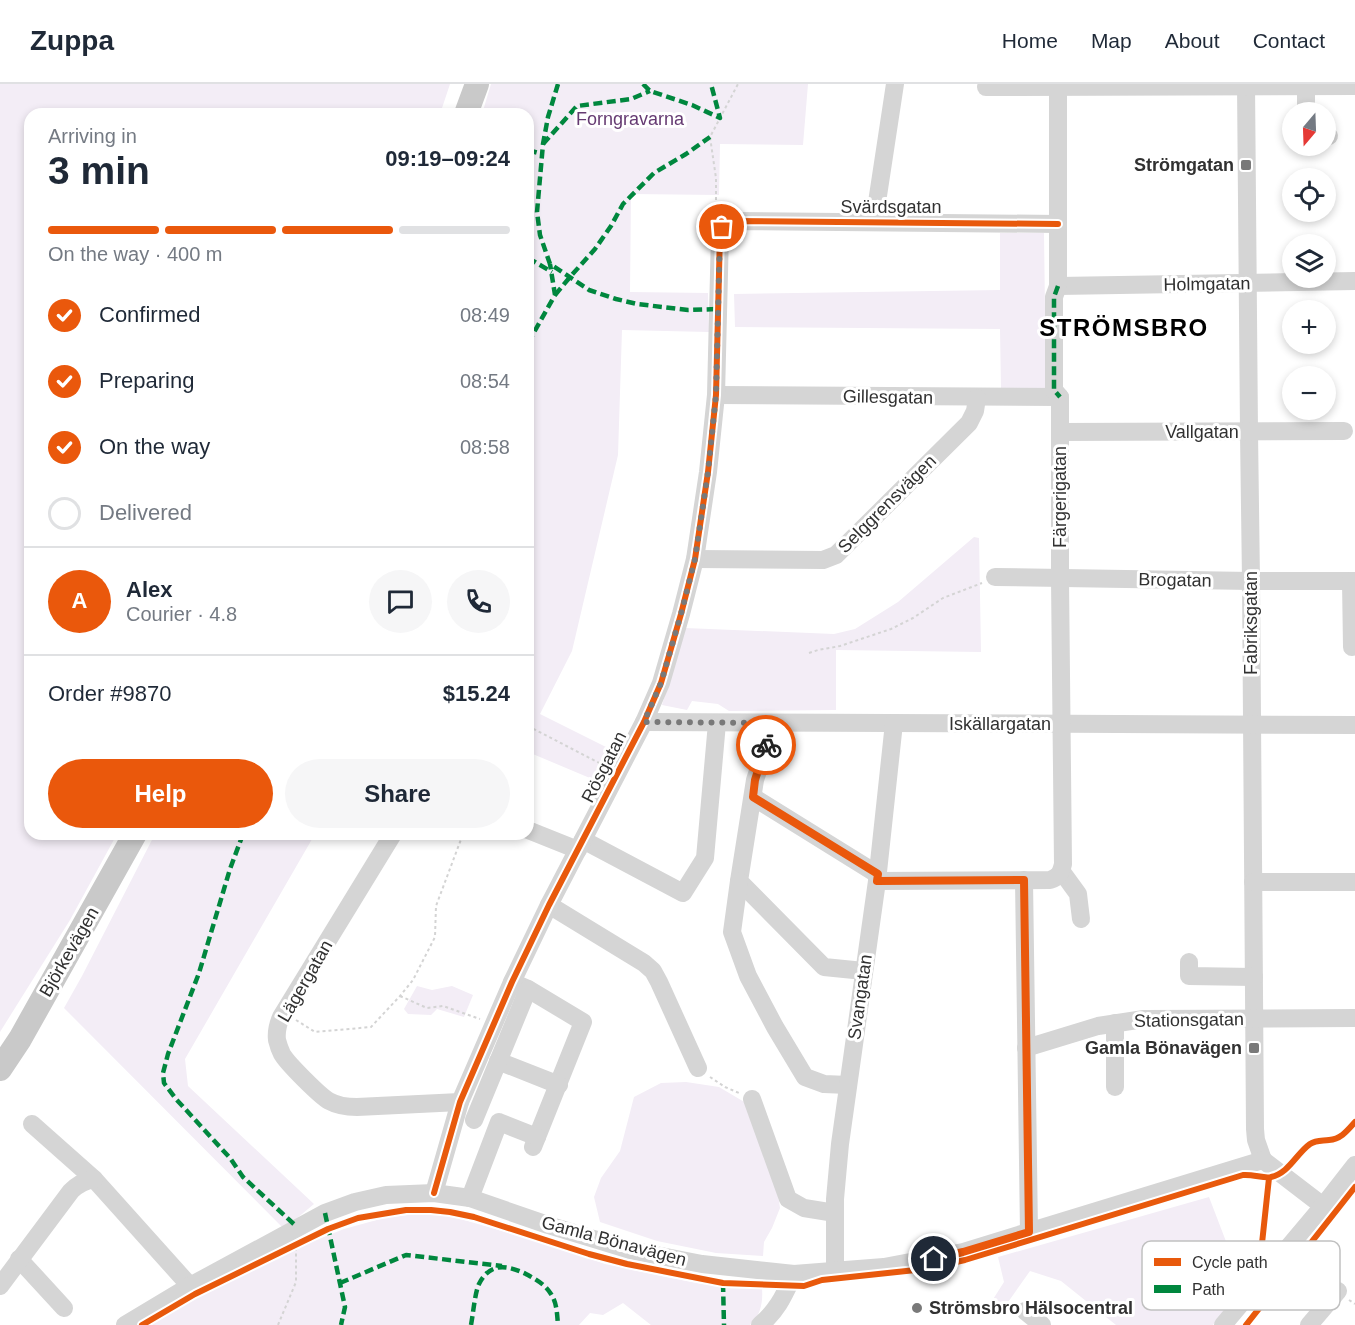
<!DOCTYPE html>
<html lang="en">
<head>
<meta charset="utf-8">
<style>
  body { margin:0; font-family:Arial,sans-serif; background:#f6f6f7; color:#1f2937; height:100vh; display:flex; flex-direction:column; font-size:22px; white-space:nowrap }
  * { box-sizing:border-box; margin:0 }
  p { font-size:20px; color:#747a83 }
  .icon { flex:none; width:33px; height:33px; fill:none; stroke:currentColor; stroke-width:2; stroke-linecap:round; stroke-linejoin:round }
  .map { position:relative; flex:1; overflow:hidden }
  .panel { position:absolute; left:24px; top:24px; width:510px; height:732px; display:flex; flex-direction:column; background:#fff; border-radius:18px; box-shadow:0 3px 9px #0003 }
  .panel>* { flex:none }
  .needle { width:39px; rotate:199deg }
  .tools { position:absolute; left:1282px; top:18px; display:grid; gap:12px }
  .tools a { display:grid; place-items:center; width:54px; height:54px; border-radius:50%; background:#fff; box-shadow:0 3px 9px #0003; font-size:30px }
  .pin { position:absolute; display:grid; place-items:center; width:51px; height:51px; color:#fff; margin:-26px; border:3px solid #fff; border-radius:50%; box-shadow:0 2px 6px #0007 }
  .courier { position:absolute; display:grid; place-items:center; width:60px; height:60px; margin:-30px; border:4px solid #ea580c; border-radius:50%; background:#fff; color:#222; box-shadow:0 2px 8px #0007 }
  .head em { font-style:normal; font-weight:600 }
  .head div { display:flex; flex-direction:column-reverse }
  .head { display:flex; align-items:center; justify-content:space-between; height:102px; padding:0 24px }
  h1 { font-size:39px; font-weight:600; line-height:45px }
  .bar { display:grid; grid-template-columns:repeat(4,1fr); gap:9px 6px; align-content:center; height:72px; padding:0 24px }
  .bar i { height:8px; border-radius:4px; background:#e0e1e3 }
  .bar .active { background:#ea580c }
  .bar p { grid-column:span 4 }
  .line { display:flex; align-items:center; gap:15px; padding:0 24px; border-top:2px solid #e0e1e3 }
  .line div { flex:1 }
  .round { display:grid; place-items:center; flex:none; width:63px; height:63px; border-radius:32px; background:#f6f6f7 }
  ol { padding:0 24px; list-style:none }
  li { display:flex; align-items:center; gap:18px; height:66px }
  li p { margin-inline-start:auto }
  li .icon { padding:6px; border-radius:50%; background:#ea580c; color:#fff; stroke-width:4 }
  li:last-child { color:#747a83 }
  li i { width:33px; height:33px; border:3px solid #e0e1e3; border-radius:50% }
  .primary-button { display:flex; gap:12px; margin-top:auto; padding:12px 24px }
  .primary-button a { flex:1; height:69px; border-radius:36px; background:#ea580c; color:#fff; font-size:24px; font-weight:600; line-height:69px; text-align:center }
  .primary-button a+a { background:#f6f6f7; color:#1f2937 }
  header { display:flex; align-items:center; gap:36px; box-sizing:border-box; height:84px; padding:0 30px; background:#fff; border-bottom:2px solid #e0e1e3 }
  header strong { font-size:28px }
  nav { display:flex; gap:33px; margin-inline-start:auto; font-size:21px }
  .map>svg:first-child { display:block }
</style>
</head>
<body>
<header>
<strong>Zuppa</strong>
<nav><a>Home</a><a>Map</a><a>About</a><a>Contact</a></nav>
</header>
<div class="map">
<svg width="1355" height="1241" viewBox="0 0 1355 1241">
  <rect width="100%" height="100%" fill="#fff"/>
  <g fill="#f3edf6">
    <polygon points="0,0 450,0 440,30 30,30 30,750 117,750 70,836 0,948"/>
    <polygon points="491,0 808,0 803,61 720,60 719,111 631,110 630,208 708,209 709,248 622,246 618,371 572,567 540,630 612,666 597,697 528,668 528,30 482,30"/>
    <polygon points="1000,149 1044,149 1046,304 1001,305 1000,245 735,243 734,210 1000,206"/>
    <polygon points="974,453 979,454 981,568 836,566 836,626 729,627 718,620 692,617 687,626 662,621 685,544 834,550 855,545 898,518"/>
    <polygon points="155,750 315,750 185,975 188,1002 314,1120 284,1145 64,924 82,892"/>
    <polygon points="417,902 432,906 452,902 473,911 464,933 437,925 431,931 408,930 404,925"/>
    <polygon points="686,998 719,1003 746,1019 778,1111 780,1124 772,1144 764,1158 763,1172 716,1169 657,1157 600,1138 594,1113 601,1094 620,1067 634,1013 661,999"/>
    <polygon points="1209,1113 1227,1160 1250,1165 1259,1184 1213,1241 1116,1241 1061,1197 1030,1187 999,1231 990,1220 1004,1198 998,1173"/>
    <path d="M416 1130 442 1131 464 1136 540 1158 605 1180 661 1192 702 1200 730 1203 762 1204C763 1218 761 1231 750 1241H651L623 1219 603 1231 590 1229 579 1241H150L206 1208 306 1160 344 1145 384 1134Z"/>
  </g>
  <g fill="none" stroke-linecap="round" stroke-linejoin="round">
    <g stroke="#d4d4d4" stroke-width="2" stroke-dasharray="3 3" stroke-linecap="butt">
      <polyline points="716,128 716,94 710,53 738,0"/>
      <polyline points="809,569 818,566 840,562 891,545 913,534 943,514 982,499"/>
      <polyline points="528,642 605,682"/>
      <polyline points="400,912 427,924 443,922 480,935"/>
      <polyline points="296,936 315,948 371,943 400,912 413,896 435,853 436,822 463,750"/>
      <polyline points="710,993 725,1003 739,1009"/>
      <polyline points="1349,1216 1355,1220"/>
      <polyline points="278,1241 296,1198 296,1163"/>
    </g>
    <g stroke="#d5d5d5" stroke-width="18">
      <polyline points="1246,0 1249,348 1251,497 1255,1045 1256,1056 1263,1076"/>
      <polyline points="986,3 1355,2"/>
      <polyline points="1306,28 1306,2"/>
      <polyline points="1326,51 1329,52"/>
      <polyline points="874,138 895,0"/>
      <polyline points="1058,202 1355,197"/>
      <polyline points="716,311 1060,313"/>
      <polyline points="1060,348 1344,347"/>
      <polyline points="695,475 823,476 836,471 969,339 975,327 977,314"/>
      <polyline points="995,493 1251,497 1355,497"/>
      <polyline points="1351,497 1352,563"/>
      <polyline points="644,638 1355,641"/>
      <polyline points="774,639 755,696 739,797 824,883 864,887"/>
      <polyline points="753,713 877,790"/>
      <polyline points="528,746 578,766"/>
      <path d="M393 750 281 933C278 940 276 948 277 956 278 960 280 966 282 970 287 979 320 1012 329 1017 338 1022 347 1023 357 1023L460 1018"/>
      <polyline points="583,756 683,809 705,774 717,639"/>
      <polyline points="1062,788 1078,810 1081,835"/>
      <polyline points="1024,796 1029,1148"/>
      <polyline points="739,797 732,848 748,892 775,943 805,993 824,1000 848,1001"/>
      <path d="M877 797 1050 796C1059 793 1061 789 1063 780L1060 495V313L1054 306V213L1058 202V0"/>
      <polyline points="1253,798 1355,798"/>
      <polyline points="549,821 644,879 653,887 659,898 698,984"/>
      <polyline points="1189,878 1189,892 1254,893"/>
      <polyline points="512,898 528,905 583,938 533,1063"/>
      <polyline points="1026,964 1098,942 1144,935 1355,934"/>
      <polyline points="498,977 559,1001"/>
      <polyline points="1115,1003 1115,939"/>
      <polyline points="752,1015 788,1115 804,1124 835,1129"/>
      <polyline points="474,1036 528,905"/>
      <polyline points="32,1040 94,1095 190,1202"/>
      <polyline points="1263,1076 1323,1122"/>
      <path d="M434 1109 460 1018 512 898 549 821 644 638 661 599 681 530 695 475 708 388 716 311 720 149C722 140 726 138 735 137L1058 140"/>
      <polyline points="470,1114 499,1038 537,1053"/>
      <polyline points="19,1175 64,1224"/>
      <polyline points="835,1188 835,1115 840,1060 877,797 894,639"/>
      <path d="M0 1202 71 1107C78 1100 84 1097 94 1095"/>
      <polyline points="1025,1227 1042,1241"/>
      <polyline points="125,1241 190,1202 325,1129 355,1118 386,1111 434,1109 470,1114 548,1141 630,1166 702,1180 794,1190 884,1183 963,1168 1263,1076"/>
      <path d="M760 1241C778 1226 784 1211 794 1190"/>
      <polyline points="1223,1241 1323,1122 1355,1081"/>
      <polyline points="1309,1241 1338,1207"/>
    </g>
    <g stroke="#c9c9c9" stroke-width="24">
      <polyline points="466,30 477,0"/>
      <polyline points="0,985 20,955 135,750"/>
    </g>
    <g stroke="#00873e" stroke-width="4.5" stroke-dasharray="9 4.5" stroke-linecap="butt">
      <polyline points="558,0 548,33 543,60 537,128 540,151 550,180 589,206 616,215 637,220 688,226 719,225"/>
      <polyline points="643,0 650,7 692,21 720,34 711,0"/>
      <polyline points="543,60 577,22 631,15 650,7"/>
      <polyline points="528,66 542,70"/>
      <polyline points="528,174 552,188"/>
      <polyline points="1058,202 1054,213 1054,306 1060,313"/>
      <polyline points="555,211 570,193 595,165 611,142 623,120 654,89 686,70 710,53"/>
      <polyline points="528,259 555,211 550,180"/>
      <polyline points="243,750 230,785 199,889 168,970 163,989 164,999 176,1015 230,1074 243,1093 297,1143"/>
      <polyline points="325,1129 345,1223 341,1241"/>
      <polyline points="340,1199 406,1171 502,1182"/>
      <polyline points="723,1199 724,1241"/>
      <path d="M471 1241C473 1231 475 1208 479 1200 490 1178 507 1181 526 1190 535 1195 545 1200 551 1210 557 1219 557 1230 558 1241"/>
    </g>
    <g stroke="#fff" stroke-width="10">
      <g id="cycleway">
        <path d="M434 1109 460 1018 512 898 549 821 644 638 661 599 681 530 695 475 708 388 716 311 720 149C722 140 726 138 735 137L1058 140"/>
        <polyline points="1260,1178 1269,1094"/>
        <path d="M142 1241 195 1210 328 1145 358 1134 406 1126H431L450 1128 474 1133 589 1170 627 1180 723 1199 804 1202 822 1196 925 1185 965 1176 1243 1091C1253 1090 1265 1095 1271 1093 1289 1089 1296 1070 1310 1060 1316 1056 1322 1057 1329 1056 1341 1055 1347 1047 1355 1038"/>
        <polyline points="1246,1241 1355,1103"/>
      </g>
    </g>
    <use href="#cycleway" stroke="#e8590c" stroke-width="6"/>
  </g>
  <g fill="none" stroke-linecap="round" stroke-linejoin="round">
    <polyline stroke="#797979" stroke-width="6" stroke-dasharray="0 10.8" points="722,143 720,149 716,311 708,388 695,475 681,530 661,599 644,638 774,639 766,661"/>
    <polyline stroke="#ea580c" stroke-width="8" points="766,661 755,696 753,713 878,790 877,797 1024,796 1029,1148 963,1168 934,1175"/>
  </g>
  <g fill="#797979" stroke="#fff" stroke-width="2">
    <rect x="1240" y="75" width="12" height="12" rx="3"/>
    <rect x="1248" y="958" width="12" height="12" rx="3"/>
    <circle cx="917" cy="1224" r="6"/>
  </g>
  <g text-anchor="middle" stroke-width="6" stroke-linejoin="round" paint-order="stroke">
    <g font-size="18" fill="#653a72" stroke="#fff">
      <text x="630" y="41">Forngravarna</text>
    </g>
    <g font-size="18" font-weight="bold" fill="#313131" stroke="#fff" text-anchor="end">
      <text x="1234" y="87">Strömgatan</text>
      <text x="1242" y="970">Gamla Bönavägen</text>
      <text x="929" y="1230" text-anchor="start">Strömsbro Hälsocentral</text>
    </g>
    <g font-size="18" fill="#313131" stroke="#fff">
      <text x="891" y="129">Svärdsgatan</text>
      <text transform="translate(1207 200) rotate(-1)" y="6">Holmgatan</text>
      <text transform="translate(888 313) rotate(1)" y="6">Gillesgatan</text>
      <text x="1202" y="354">Vallgatan</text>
      <text transform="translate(1060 413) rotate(-90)" y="6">Färgerigatan</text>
      <text transform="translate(887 420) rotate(-45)" y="6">Selggrensvägen</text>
      <text transform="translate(1175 496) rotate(1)" y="6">Brogatan</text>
      <text transform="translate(1251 539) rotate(-90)" y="6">Fabriksgatan</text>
      <text x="1000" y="646">Iskällargatan</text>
      <text transform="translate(604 683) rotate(-63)" y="6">Rösgatan</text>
      <text transform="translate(69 868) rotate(-60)" y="6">Björkevägen</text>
      <text transform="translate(305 897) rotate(-60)" y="6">Lägergatan</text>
      <text transform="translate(860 913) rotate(-82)" y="6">Svangatan</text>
      <text transform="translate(1189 936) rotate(-1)" y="6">Stationsgatan</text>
      <text transform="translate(614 1157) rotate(15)" y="6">Gamla Bönavägen</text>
    </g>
    <g font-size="24" font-weight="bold" letter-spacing="1.5" fill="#000" stroke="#fff">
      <text x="1124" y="252">STRÖMSBRO</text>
    </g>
  </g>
  <rect x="1142" y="1157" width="198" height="69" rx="9" fill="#fff" stroke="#c1c1c1" stroke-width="1.5"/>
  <rect x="1154" y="1174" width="27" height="8" fill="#e8590c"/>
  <rect x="1154" y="1201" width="27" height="8" fill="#00873e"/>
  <g font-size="16" fill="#313131">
    <text x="1192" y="1184">Cycle path</text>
    <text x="1192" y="1211">Path</text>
  </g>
</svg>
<div class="tools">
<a><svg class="needle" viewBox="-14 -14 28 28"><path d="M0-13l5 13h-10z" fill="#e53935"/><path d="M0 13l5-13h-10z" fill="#747a83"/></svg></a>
<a><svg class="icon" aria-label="locate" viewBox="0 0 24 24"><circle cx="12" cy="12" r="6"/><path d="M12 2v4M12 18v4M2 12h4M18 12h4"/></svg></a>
<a><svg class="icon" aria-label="layers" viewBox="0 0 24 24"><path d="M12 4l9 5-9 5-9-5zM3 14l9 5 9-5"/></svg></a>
<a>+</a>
<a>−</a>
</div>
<div class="pin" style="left:722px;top:143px;background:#ea580c"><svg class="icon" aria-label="bag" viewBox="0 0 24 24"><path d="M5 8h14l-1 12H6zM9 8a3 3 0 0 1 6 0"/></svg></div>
<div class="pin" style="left:934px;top:1175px;background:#1f2937"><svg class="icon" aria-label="home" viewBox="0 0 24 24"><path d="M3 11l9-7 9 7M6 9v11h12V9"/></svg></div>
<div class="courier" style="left:766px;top:661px"><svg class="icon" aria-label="bike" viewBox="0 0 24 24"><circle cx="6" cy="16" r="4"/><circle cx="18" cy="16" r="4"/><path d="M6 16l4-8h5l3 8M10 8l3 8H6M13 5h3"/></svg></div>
<section class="panel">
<div class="head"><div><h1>3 min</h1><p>Arriving in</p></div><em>09:19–09:24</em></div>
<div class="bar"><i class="active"></i><i class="active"></i><i class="active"></i><i></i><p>On the way · 400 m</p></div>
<ol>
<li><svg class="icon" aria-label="check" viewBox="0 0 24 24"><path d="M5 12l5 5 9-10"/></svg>Confirmed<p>08:49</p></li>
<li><svg class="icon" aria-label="check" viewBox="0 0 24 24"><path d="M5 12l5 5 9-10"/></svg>Preparing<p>08:54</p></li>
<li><svg class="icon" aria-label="check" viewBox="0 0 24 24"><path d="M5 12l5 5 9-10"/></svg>On the way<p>08:58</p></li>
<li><i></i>Delivered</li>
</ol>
<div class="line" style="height:108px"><b class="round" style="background:#ea580c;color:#fff">A</b><div><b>Alex</b><p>Courier · 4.8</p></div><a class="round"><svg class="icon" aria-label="chat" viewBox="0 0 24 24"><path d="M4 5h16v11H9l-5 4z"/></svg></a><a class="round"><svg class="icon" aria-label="phone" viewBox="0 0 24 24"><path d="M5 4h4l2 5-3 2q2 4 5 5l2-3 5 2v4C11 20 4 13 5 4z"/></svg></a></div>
<div class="line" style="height:78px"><div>Order #9870</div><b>$15.24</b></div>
<div class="primary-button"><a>Help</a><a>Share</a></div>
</section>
</div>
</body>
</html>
